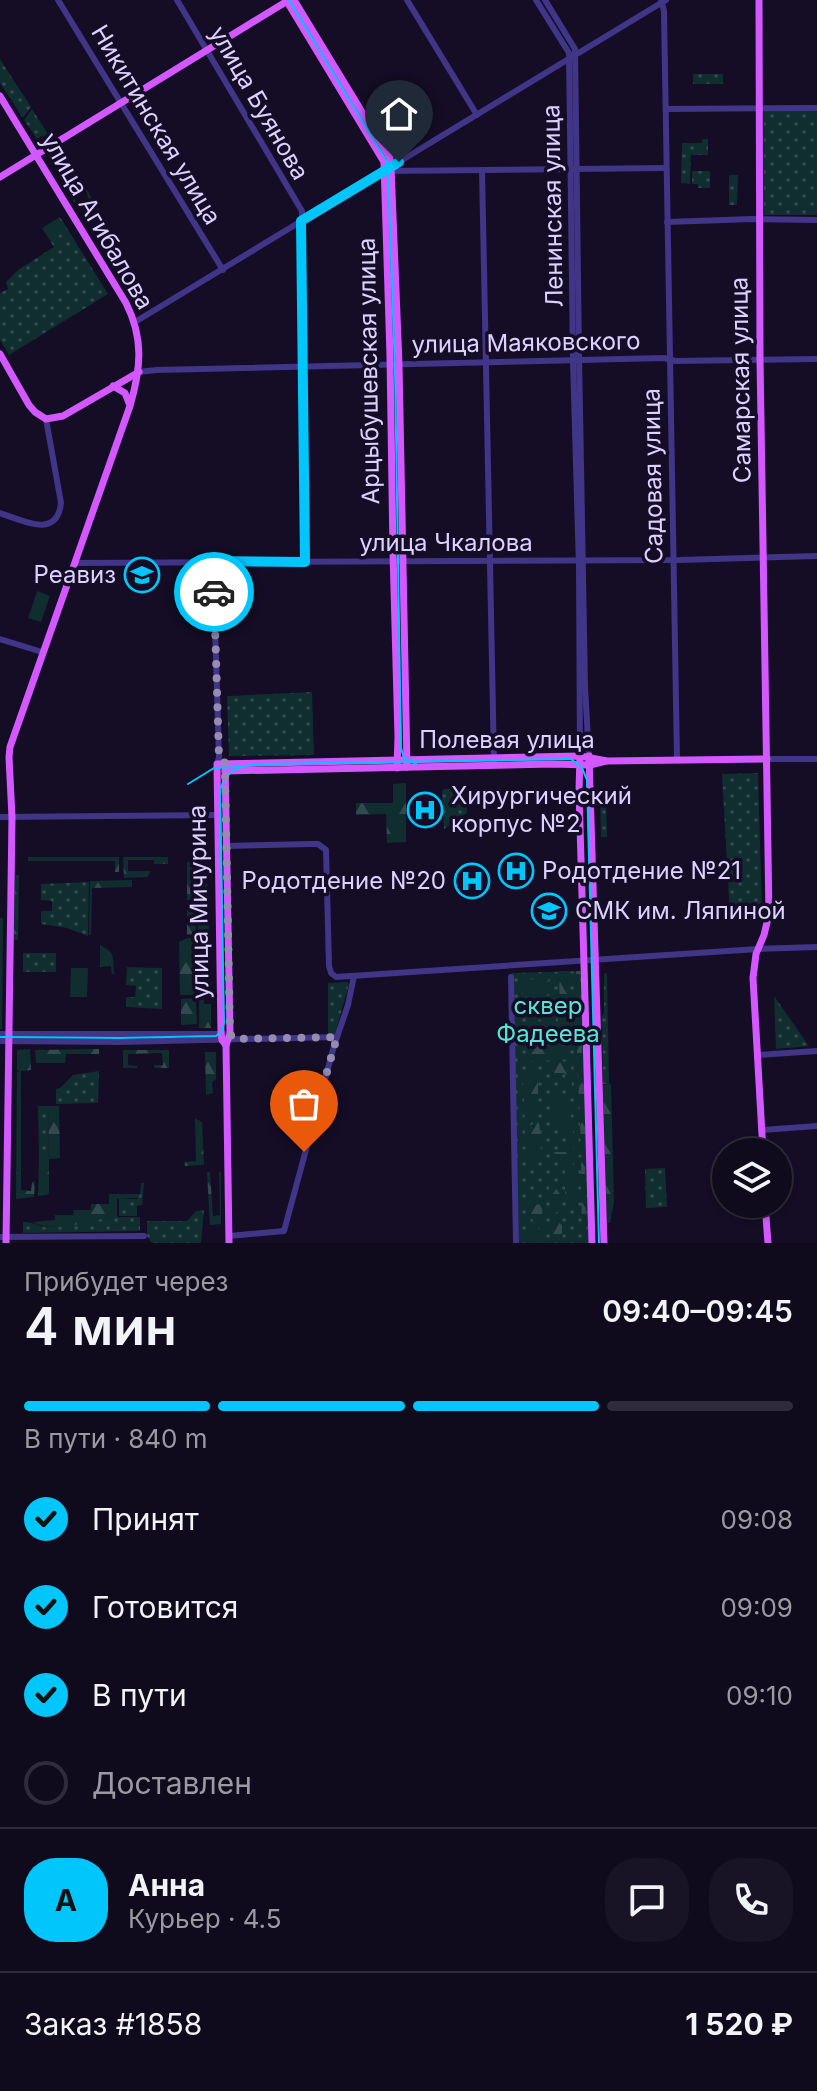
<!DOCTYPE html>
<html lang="ru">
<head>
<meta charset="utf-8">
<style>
  body { margin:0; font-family:Inter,sans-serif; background:#181325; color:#f1f3f6; height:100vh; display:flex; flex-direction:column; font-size:30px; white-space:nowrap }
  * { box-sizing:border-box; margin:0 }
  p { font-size:26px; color:#9b9aa3 }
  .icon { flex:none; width:44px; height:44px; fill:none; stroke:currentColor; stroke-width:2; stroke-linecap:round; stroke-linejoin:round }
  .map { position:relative; height:1243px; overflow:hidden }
  .side { display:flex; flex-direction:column; background:#0f0a1c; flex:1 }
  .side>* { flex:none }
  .tools { position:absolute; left:712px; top:1138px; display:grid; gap:16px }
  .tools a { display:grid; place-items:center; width:80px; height:80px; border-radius:50%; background:#0f0a1c; box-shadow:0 2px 6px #0004,0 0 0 2px #2f2b3b; font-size:40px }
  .pin { position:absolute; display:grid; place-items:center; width:68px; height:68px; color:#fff; margin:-82px -34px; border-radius:50% 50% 50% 0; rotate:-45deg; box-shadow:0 0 8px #0007 }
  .pin .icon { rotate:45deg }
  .courier { position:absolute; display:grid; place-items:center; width:80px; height:80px; margin:-40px; border:6px solid #00c6fc; border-radius:50%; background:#fff; color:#222; box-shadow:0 2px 10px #0007 }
  .overview em { font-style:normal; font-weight:600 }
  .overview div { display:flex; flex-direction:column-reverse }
  .overview { display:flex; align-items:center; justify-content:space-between; height:136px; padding:0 24px }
  h1 { font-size:52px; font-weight:600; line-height:60px }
  .bar { display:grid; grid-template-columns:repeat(4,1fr); gap:12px 8px; align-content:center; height:96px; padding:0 24px }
  .bar i { height:10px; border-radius:6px; background:#2f2b3b }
  .bar .on { background:#00c6fc }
  .bar p { grid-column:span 4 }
  .line { display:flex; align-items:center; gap:20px; padding:0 24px; border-top:2px solid #2f2b3b }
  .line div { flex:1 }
  .round { display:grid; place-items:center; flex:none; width:84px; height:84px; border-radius:32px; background:#181325 }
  ol { padding:0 24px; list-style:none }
  li { display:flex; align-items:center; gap:24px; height:88px }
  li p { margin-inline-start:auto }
  li .icon { padding:8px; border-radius:50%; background:#00c6fc; color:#111; stroke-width:4 }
  li:last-child { color:#9b9aa3 }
  li i { width:44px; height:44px; border:4px solid #2f2b3b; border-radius:50% }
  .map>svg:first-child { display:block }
</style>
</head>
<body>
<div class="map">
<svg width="817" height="1243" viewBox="0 0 817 1243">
  <defs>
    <pattern id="green-dots" width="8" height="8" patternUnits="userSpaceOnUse" patternTransform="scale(2)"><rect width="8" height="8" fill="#102d30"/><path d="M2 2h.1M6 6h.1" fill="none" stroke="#324a4f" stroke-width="1.8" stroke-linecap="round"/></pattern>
    <pattern id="forest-firs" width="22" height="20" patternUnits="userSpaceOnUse" patternTransform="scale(2)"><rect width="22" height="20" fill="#102d30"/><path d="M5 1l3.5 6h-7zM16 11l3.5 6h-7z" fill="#324a4f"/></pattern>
  </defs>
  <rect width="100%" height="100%" fill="#140d25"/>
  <g fill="url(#green-dots)">
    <polygon points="0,59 31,107 23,118 0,83"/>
    <rect x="693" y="74" width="30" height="10"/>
    <polygon points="32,109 48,134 42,137 41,136 37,139 24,120"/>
    <rect x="764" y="111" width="53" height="104"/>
    <polygon points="702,139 708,139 708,155 692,155 691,153 690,184 681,183 682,143 702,143"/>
    <polygon points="692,171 710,171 710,188 698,188 698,184 692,184"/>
    <polygon points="729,175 738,175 737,205 729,205"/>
    <polygon points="67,188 78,204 88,198 86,191 87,190 100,211 94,215 77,207 66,189"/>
    <polygon points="60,217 108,294 9,355 0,340 0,293 8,289 6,282 18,270 54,247 42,228"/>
    <polygon points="312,692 314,755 229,756 227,696"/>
    <polygon points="758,773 762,912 730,915 722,774"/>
    <polygon points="461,788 461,793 467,797 467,813 444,829 442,791 444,789"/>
    <polygon points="604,794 606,797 607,837 601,837 600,797"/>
    <polygon points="89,882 88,936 67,928 41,924 41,911 52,911 52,901 41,900 41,884"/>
    <rect x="23" y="953" width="33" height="19"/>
    <polygon points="127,967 162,968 162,1009 126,1007 126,997 135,997 136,986 126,985"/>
    <polygon points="582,971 589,1243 519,1243 512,973"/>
    <polygon points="607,973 609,1084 603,1084 602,1015 604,1013 604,974"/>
    <polygon points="347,982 349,984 335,1034 328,1036 328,983"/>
    <polygon points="774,996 809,1046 776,1049"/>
    <polygon points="99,1071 98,1103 56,1104 56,1089 60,1088 73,1075"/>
    <polygon points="38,1106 48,1106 49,1158 39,1158"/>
    <polygon points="665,1168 667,1207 646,1208 645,1169"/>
    <polygon points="141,1183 144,1183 142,1205 137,1206 137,1216 119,1216 119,1199 137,1199 140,1194"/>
    <polygon points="204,1210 201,1243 152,1243 147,1236 147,1221 187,1221 196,1211"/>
    <path d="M117 1215 118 1217H140V1231L23 1233V1222C31 1222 34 1224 41 1226 59 1230 99 1219 117 1215Z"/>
  </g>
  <g fill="url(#forest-firs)">
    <polygon points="59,218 67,230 51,240 43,228"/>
    <polygon points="406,783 406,842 387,843 386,814 356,815 356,803 393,803 393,784"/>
    <polygon points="28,857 119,857 119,872 115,872 115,861 28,861"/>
    <polygon points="123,857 168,857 168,864 154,864 154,860 128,860 128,871 151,871 147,877 124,878"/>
    <polygon points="197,861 207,861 207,875 201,876 201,884 207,884 208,899 198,899"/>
    <rect x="187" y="862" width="8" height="38"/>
    <polygon points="15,875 19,875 18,940 14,940"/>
    <polygon points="132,880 132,887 92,888 91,935 89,935 90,881"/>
    <polygon points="187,902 195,902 196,935 187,935"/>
    <polygon points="197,902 208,902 209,935 198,935"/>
    <polygon points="0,918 3,918 2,1029 0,1029"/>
    <polygon points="209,937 210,994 199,994 198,938"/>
    <polygon points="187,938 195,938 196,995 180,995 179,942"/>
    <path d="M100 945C116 953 113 958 114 974H112L111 966 100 967Z"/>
    <polygon points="559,971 569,971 569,1013 560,1013"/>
    <polygon points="576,971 580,971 582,1053 577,1053"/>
    <polygon points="550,978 527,1008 522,1003 522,980"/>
    <polygon points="541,995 556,996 556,1025 546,1025 529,1010"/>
    <polygon points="196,998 197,1024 181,1025 181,999"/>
    <polygon points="199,998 204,998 204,1004 211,1004 211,1028 199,1028"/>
    <polygon points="540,1044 571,1053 571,1059 523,1062"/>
    <polygon points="30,1049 31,1070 21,1071 21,1190 31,1191 32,1182 35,1181 34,1197 16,1199 17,1072 20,1071 17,1070 17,1050"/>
    <polygon points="99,1049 99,1054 66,1054 65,1063 36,1063 35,1050"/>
    <polygon points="123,1050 169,1050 169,1068 154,1068 154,1065 163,1065 162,1053 128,1054 128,1065 137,1066 137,1068 123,1068"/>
    <polygon points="205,1052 216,1052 216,1079 212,1082 213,1093 206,1095"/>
    <polygon points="583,1055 586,1156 581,1156 578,1056"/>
    <polygon points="571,1062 572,1094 566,1091 565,1073 554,1073 551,1069 552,1063"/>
    <polygon points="535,1072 538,1074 538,1106 523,1093 523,1073"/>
    <polygon points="611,1084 614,1202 610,1223 607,1223 603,1085"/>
    <polygon points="524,1097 538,1109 539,1114 525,1129"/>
    <polygon points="48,1106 59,1106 60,1158 49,1159 49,1193 47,1195 38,1196 39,1158 49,1158"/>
    <polygon points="539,1117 541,1150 535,1154 534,1159 526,1159 525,1132"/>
    <polygon points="195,1118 202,1122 204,1165 185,1166 184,1162 196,1161"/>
    <polygon points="567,1130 573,1130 574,1158 557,1159 554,1152 567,1152"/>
    <polygon points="565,1162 573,1162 575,1198 569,1198 565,1193"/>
    <polygon points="581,1162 585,1162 586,1240 582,1240"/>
    <polygon points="207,1172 210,1172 213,1216 220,1215 219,1172 221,1172 221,1224 210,1225"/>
    <polygon points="549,1182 551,1182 560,1194 557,1200 561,1208 555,1214 550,1214"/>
    <path d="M109 1194H140L138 1198 117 1199V1215C96 1220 52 1234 33 1222L55 1220V1215H73L74 1210H91V1204H109Z"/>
    <polygon points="526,1201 533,1201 537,1205 542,1202 543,1234 526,1211"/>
    <polygon points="526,1215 544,1239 550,1243 526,1243"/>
    <polygon points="550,1219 555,1219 562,1225 562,1242 553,1242 550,1240"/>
  </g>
  <g fill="#102d30">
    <polygon points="37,591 50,596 41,622 28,618"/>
    <polygon points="71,968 88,968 87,997 70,997"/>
    <polygon points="554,1094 567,1094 570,1097 571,1125 567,1129 557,1129 553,1126 551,1099"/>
  </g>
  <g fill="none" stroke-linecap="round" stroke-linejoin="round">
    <g stroke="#413587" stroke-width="6">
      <polyline points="58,0 223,270"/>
      <polyline points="177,0 302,211 305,562"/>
      <polyline points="407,0 477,115"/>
      <polyline points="536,0 569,53 573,360 579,568 580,756"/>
      <polyline points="545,0 575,49 579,354 585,687 589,756"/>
      <polyline points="661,0 664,11 665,71 677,759"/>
      <polyline points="666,109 817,108"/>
      <polyline points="482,170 494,762"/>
      <polyline points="388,171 666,168"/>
      <polyline points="667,222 752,219 817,220"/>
      <polyline points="135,322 666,0"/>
      <polyline points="139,372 156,370 664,358 675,361 817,359"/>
      <path d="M0 513C22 520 57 540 61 503L46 419"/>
      <polyline points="213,561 219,757 217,764"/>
      <polyline points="75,563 680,560 817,556"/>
      <polyline points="0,639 42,652"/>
      <polyline points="767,759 817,759"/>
      <polyline points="0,817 217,815"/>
      <polyline points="225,846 311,844 318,844 326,850 329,966 331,973 336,977 758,949 817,947"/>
      <polyline points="511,977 516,1243"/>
      <polyline points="0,1034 224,1034"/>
      <polyline points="0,1041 120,1042 337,1037"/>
      <polyline points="757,1055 817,1051"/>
      <polyline points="761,1130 817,1126"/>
      <polyline points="229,1236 284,1231 334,1046 348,1005 354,976"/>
      <polyline points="0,1237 144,1236"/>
    </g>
    <g stroke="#d358ff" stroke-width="7">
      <polyline points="286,0 384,162 390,356 393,552 398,737 397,768"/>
      <polyline points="294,0 390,158 391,167 399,364 407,767"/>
      <polyline points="759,0 760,359 769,914 764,935 756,954 753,978 763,1152"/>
      <path d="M0 96 126 303C144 339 141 368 130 406L10 747 9 757 12 817 6 1243"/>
      <polyline points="0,177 289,0"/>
      <polyline points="0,354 29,405 35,412 46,419 63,416 139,372"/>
      <polyline points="113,386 125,393 129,403"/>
      <polyline points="580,756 579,791 592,1243"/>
      <polyline points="589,756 604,1243"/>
      <polyline points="225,763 230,1034 226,1045 229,1243"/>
      <polyline points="225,771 552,764 590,765 606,761"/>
      <polyline points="226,1045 222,1040 221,1033 217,764 580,756 607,761 767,759"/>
      <polyline points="765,1204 768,1243"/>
    </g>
    <g stroke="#00c6fc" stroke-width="2">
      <polyline points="289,0 386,160 388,169 395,371 401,748 404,758 416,764"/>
      <polyline points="188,784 214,768 240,767"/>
      <path d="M0 1037 120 1038 216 1036 222 1031 224 1023 220 790C226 770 239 766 258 764L571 759 582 768 587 780 599 1243"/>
    </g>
  </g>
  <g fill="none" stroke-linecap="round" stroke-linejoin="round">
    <polyline stroke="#968cb3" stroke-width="8" stroke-dasharray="0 14.4" points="214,592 219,757 225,763 225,771 230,1034 234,1039 337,1037 304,1152"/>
    <polyline stroke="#00c6fc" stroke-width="10" points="214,592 213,561 305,562 301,221 399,162"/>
  </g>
  <defs>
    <g id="university-ring" transform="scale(1.8)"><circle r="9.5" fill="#140d25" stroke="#00c6fc" stroke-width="1.5"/><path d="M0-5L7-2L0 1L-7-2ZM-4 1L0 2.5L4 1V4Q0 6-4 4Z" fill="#00c6fc"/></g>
    <g id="hospital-ring" transform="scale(1.8)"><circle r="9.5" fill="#140d25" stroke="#00c6fc" stroke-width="1.5"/><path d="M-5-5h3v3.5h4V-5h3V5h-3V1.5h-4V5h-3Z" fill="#00c6fc"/></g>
  </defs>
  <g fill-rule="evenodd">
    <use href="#university-ring" x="142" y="575"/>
    <use href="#hospital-ring" x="425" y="810"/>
    <use href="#hospital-ring" x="516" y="871"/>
    <use href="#hospital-ring" x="472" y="881"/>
    <use href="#university-ring" x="549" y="911"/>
  </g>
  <g text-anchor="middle" stroke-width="7" stroke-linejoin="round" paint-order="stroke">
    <g font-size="24" fill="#dcd1ff" stroke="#140d25">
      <text transform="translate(259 103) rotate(60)" y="8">улица Буянова</text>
      <text transform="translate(156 125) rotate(59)" y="8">Никитинская улица</text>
      <text transform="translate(553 206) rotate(-91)" y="8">Ленинская улица</text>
      <text transform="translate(97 221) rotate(60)" y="8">улица Агибалова</text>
      <text transform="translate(526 343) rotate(-1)" y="8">улица Маяковского</text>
      <text transform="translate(369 371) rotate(-91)" y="8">Арцыбушевская улица</text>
      <text transform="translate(741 380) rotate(-91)" y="8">Самарская улица</text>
      <text transform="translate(653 476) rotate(-91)" y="8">Садовая улица</text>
      <text x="446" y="551">улица Чкалова</text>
      <text x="507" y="748">Полевая улица</text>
      <text transform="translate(199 902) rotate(-91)" y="8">улица Мичурина</text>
    </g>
    <g font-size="24" fill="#dcd1ff" stroke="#140d25" text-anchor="start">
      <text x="116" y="583" text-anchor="end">Реавиз</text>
      <text x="451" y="804">Хирургический<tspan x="451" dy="28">корпус №2</tspan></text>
      <text x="542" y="879">Родотдение №21</text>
      <text x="446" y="889" text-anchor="end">Родотдение №20</text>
      <text x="575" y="919">СМК им. Ляпиной</text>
    </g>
    <g font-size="24" fill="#55e7d3" stroke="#140d25">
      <text x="548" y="1014">сквер<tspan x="548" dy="28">Фадеева</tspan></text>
    </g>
  </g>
</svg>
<div class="tools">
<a><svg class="icon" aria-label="layers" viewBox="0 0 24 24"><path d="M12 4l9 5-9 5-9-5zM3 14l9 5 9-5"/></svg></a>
</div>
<div class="pin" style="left:304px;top:1152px;background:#ea580c"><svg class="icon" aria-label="bag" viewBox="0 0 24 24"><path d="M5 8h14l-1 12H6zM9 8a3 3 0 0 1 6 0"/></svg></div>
<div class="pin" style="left:399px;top:162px;background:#1f2937"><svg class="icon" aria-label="home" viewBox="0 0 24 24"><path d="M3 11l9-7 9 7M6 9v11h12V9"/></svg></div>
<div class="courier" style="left:214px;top:592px"><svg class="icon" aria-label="car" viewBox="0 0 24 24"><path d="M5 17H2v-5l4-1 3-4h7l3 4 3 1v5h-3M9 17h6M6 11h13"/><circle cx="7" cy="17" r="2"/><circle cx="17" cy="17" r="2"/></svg></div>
</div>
<section class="side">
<div class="overview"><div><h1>4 мин</h1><p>Прибудет через</p></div><em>09:40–09:45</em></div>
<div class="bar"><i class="on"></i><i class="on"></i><i class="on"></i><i></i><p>В пути · 840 m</p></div>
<ol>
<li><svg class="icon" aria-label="check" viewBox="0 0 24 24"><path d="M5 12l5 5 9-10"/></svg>Принят<p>09:08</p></li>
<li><svg class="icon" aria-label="check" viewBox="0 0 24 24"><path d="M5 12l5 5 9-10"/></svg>Готовится<p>09:09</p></li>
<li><svg class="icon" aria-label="check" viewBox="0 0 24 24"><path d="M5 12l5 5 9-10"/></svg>В пути<p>09:10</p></li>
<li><i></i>Доставлен</li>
</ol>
<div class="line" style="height:144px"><b class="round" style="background:#00c6fc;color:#111">А</b><div><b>Анна</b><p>Курьер · 4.5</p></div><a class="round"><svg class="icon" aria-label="chat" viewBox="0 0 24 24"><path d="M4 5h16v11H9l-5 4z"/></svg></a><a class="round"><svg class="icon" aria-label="phone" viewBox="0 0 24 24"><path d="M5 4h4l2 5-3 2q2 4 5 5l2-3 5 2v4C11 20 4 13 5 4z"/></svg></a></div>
<div class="line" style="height:104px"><div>Заказ #1858</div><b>1 520 ₽</b></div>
</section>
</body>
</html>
